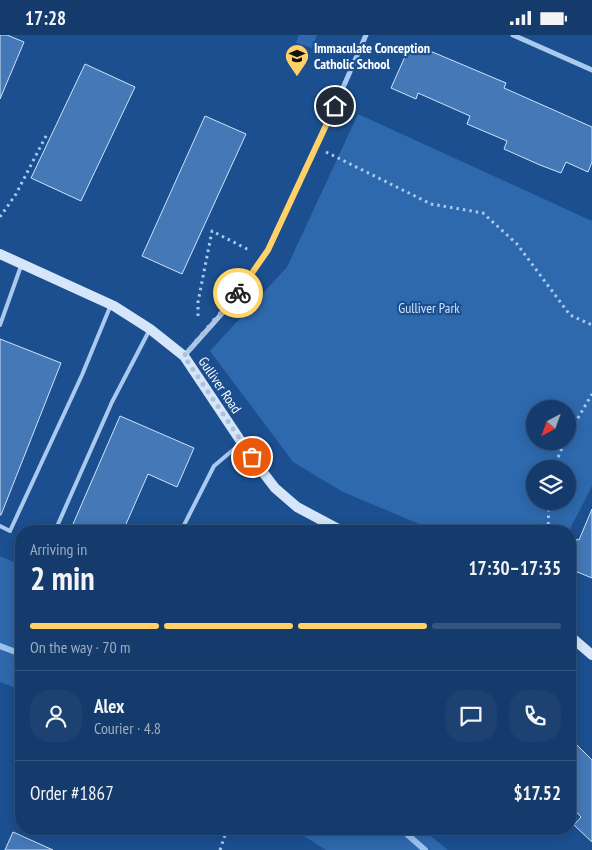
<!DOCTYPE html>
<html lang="en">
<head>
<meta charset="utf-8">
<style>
  body { margin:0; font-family:"PT Sans Narrow",sans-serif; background:#1d4271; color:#f1f3f6; height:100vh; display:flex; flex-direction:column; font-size:19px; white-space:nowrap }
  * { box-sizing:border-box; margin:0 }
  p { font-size:16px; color:#9dadc1 }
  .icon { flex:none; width:28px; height:28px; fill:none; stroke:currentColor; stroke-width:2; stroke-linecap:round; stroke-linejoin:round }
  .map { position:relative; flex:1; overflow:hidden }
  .drawer { position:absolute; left:15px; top:490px; width:561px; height:310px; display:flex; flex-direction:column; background:#143b6b; border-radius:20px; box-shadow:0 2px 12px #0003,0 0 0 1px #33557e }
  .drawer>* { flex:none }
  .needle { width:32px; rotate:221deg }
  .tools { position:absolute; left:526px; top:365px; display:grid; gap:10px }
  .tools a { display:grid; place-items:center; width:50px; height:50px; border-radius:50%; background:#143b6b; box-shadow:0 2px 12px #0003,0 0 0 1px #33557e; font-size:25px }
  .pin { position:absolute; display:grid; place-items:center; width:42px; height:42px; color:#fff; margin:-21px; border:2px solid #fff; border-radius:50%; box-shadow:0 1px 5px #0007 }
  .courier { position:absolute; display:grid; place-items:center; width:50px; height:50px; margin:-25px; border:4px solid #ffd166; border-radius:50%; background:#fff; color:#222; box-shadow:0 1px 6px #0007 }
  .headline em { font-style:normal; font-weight:800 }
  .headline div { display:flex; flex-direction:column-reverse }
  .headline { display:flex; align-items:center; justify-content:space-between; height:85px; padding:0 15px }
  h1 { font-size:32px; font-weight:800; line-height:38px }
  .bar { display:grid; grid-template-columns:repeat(4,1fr); gap:8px 5px; align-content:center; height:60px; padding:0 15px }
  .bar i { height:6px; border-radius:4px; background:#33557e }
  .bar .current { background:#ffd166 }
  .bar p { grid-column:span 4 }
  .line { display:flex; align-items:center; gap:12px; padding:0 15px; border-top:1px solid #33557e }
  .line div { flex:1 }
  .round { display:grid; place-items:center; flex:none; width:52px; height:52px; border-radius:20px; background:#1d4271 }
  .status { display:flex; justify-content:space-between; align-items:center; height:35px; padding:0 25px; background:#143b6b; direction:ltr }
  .status svg { height:14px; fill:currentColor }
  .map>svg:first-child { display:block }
</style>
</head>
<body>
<div class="status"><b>17:28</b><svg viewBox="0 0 49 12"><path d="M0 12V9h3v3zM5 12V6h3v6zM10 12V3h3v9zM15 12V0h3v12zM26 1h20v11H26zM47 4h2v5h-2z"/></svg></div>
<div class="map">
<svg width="592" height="815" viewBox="0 0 592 815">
  <rect width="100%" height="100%" fill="#1b4f8f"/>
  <g fill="#2e69ad" fill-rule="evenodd">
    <polygon points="299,0 317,0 312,13 296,8"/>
    <path d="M358 79 592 186V451L569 496H436L343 457 293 427 210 316 287 232ZM535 374H568V406H535ZM535 434H568V466H535Z"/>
    <polygon points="0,521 21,530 21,655 0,647"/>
    <polygon points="293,794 422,794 448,815 326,815"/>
  </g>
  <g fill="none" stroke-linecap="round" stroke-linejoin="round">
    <g stroke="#9cc4f0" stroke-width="6">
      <polyline points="0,611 21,619"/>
      <polyline points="401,794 425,815"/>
    </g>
  </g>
  <g fill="#4478b7" stroke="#cfe3fa">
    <polygon points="0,0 7,0 24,7 0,64"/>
    <polygon points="411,8 506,48 504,53 592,92 592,127 588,137 566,127 561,138 540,130 504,114 507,106 467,89 470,81 418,58 416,64 391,53"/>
    <polygon points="85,29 135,52 81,166 31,143"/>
    <polygon points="205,81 246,99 182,239 142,221"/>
    <polygon points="0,304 61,328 1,480 0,480"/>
    <polygon points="120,381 194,413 177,452 148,439 123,496 70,496"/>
    <polygon points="592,474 592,543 570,534 570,519 577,504 579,505"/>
    <polygon points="570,703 592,725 592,807 574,790 581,782 570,770"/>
    <polygon points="13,797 53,815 5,815"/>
  </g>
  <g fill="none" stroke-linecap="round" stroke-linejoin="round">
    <g stroke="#a9c9ee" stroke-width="3" stroke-dasharray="2.5 4" stroke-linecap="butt">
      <polyline points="326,117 431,169 483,178 517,209 570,280 592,290"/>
      <polyline points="0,182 16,159 47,99"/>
      <polyline points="198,281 198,267 212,196 249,215"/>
      <polyline points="568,400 592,359"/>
      <polyline points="553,434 565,406"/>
      <polyline points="548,496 549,466"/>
      <polyline points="220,815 227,794"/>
    </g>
    <g stroke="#a9c9ee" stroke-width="4">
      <polyline points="0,290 21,231"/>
      <polyline points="0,491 10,496 82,340 110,272"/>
      <polyline points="55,496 112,367 149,296"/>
      <polyline points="181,496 214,431 240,409"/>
    </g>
    <g stroke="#a9c9ee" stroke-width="5">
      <polyline points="513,0 592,35"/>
      <polyline points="184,321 234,265 268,215 335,71 366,0"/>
    </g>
    <g stroke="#d6e6fa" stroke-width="10">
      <polyline points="0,219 114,271 150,294 184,321 252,423 275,453 297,472 342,496"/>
      <polyline points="570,601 592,620"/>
    </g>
  </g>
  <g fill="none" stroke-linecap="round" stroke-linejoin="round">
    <polyline stroke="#afc1d8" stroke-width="5" stroke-dasharray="0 9" points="238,258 184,321 252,422"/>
    <polyline stroke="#ffd166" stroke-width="6" points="238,258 268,215 335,71"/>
  </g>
  <defs>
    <g id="school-pin" transform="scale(1.25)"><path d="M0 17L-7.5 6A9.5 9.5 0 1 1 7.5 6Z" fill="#ffd166" stroke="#1b4f8f"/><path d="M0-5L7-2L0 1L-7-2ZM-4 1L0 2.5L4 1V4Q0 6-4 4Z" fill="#111"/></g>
  </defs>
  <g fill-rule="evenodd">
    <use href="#school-pin" x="297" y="21"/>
  </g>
  <g text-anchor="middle" stroke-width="4.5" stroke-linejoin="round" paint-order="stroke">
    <g font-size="14" font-weight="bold" fill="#fff" stroke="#1b4f8f" text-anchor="start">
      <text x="314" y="18">Immaculate Conception<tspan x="314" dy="16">Catholic School</tspan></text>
    </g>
    <g font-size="14" fill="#cfe3fa" stroke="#1b4f8f">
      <text x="429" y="278">Gulliver Park</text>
    </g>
    <g font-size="14" fill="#fff" stroke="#1b4f8f">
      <text transform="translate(220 350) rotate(56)" y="5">Gulliver Road</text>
    </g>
  </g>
</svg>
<div class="tools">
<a><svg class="needle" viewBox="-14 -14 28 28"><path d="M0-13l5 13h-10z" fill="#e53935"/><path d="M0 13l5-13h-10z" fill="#9dadc1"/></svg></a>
<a><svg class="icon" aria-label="layers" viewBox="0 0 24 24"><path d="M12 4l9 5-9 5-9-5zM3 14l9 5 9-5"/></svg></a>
</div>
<div class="pin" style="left:252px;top:422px;background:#ea580c"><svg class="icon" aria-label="bag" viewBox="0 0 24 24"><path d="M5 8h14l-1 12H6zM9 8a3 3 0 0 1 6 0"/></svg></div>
<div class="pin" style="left:335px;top:71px;background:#1f2937"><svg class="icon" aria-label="home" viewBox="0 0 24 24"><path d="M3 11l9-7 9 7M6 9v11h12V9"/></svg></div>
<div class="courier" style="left:238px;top:258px"><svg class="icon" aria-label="bike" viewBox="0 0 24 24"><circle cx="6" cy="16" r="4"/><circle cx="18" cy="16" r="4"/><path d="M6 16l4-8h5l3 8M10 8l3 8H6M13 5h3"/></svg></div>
<section class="drawer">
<div class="headline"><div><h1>2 min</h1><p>Arriving in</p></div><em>17:30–17:35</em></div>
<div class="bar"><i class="current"></i><i class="current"></i><i class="current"></i><i></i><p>On the way · 70 m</p></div>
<div class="line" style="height:90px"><a class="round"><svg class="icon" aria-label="person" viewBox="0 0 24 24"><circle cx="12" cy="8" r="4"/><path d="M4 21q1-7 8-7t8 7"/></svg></a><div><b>Alex</b><p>Courier · 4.8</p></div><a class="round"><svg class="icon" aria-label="chat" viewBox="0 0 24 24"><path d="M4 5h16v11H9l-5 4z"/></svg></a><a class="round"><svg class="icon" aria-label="phone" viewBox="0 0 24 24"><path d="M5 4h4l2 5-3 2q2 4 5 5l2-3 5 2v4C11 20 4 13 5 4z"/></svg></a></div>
<div class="line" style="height:65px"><div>Order #1867</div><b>$17.52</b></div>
</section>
</div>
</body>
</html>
